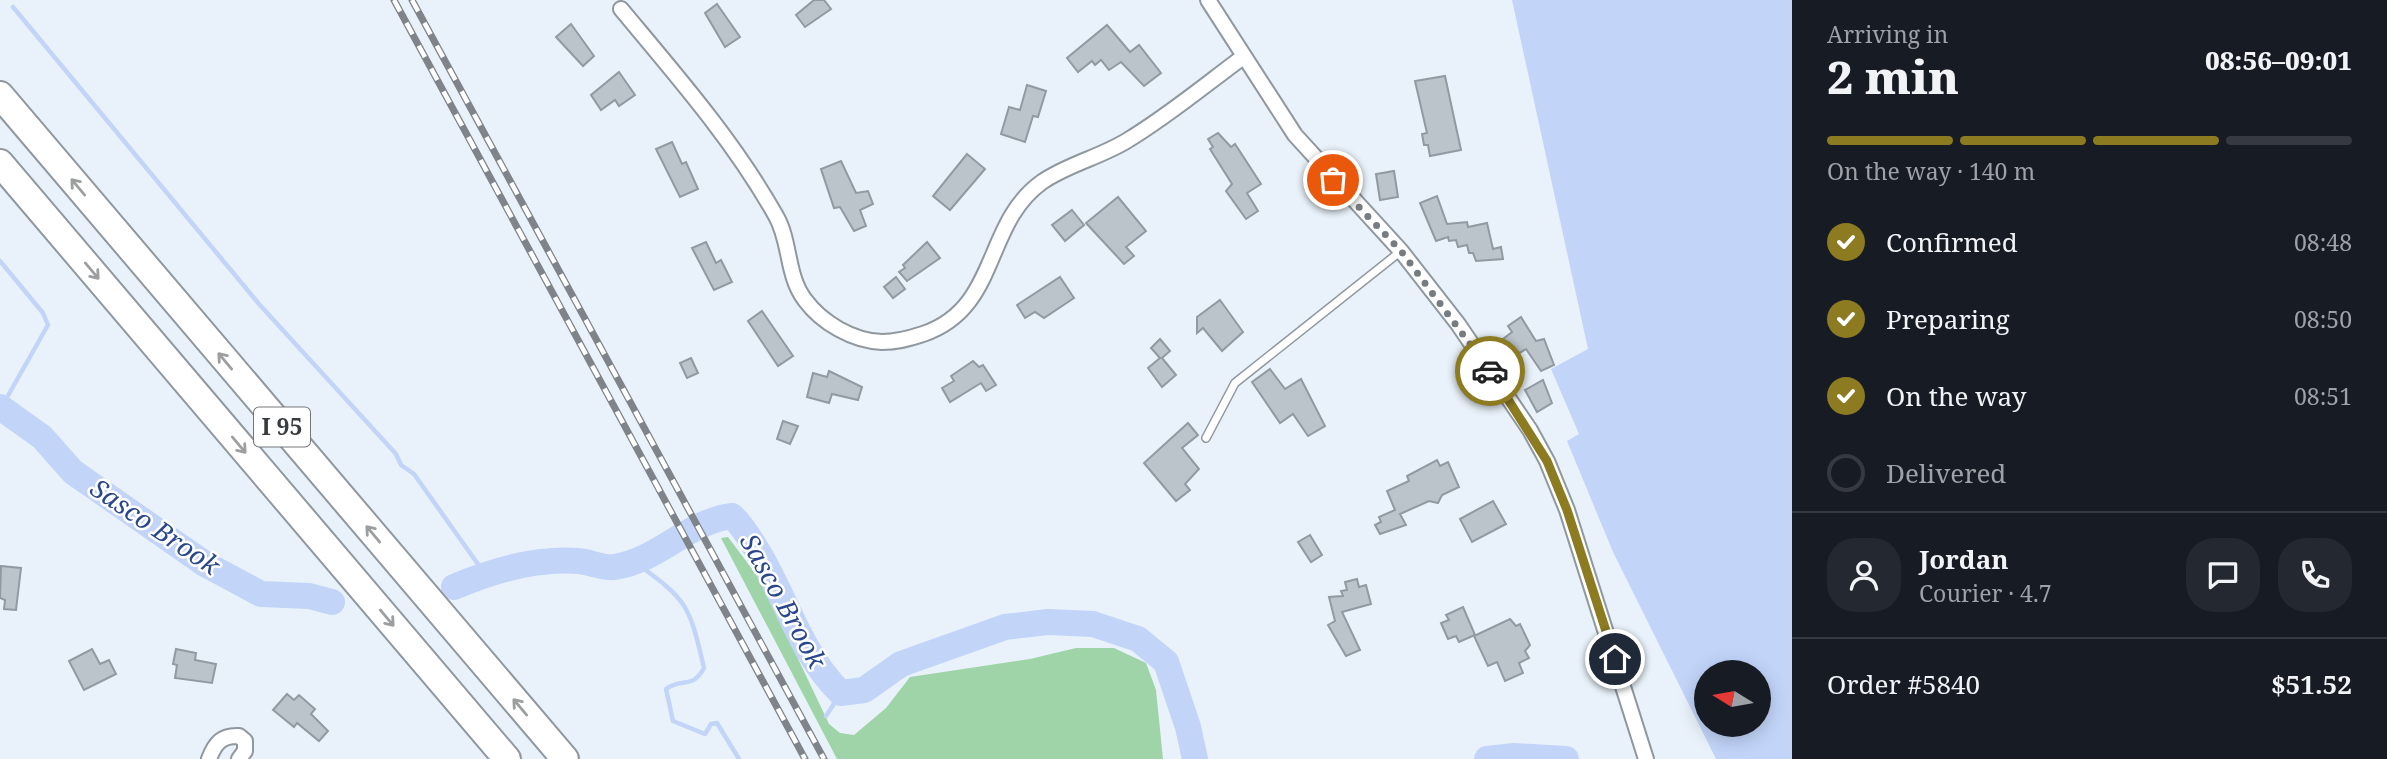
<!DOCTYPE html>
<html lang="en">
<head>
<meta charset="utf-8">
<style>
  body { margin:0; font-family:"Noto Serif",serif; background:#242831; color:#f1f3f6; height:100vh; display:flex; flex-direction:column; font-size:26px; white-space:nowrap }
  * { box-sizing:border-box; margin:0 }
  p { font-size:23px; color:#9ea1a6 }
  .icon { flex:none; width:38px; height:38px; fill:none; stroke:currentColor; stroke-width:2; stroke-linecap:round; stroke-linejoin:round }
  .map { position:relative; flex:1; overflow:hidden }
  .side { display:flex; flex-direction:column; background:#171b24; width:595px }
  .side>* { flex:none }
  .needle { width:46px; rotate:281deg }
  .buttons { position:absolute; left:1694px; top:660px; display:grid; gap:14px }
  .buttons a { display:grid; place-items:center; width:77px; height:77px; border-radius:50%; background:#171b24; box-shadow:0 4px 18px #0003; font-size:35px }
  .pin { position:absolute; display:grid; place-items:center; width:60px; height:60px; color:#fff; margin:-30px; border:4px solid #fff; border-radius:50%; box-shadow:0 2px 7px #0007 }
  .courier { position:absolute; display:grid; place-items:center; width:70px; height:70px; margin:-35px; border:5px solid #8c7b21; border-radius:50%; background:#fff; color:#222; box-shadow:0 2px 9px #0007 }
  .headline em { font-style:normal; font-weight:800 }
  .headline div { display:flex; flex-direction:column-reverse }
  .headline { display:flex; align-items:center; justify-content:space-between; height:119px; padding:0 35px }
  h1 { font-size:46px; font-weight:800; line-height:52px }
  .bar { display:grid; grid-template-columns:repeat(4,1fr); gap:10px 7px; align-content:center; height:84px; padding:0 35px }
  .bar i { height:9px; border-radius:5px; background:#363941 }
  .bar .selected { background:#8c7b21 }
  .bar p { grid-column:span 4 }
  .line { display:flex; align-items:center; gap:18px; padding:0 35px; border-top:2px solid #363941 }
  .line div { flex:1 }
  .round { display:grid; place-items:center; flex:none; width:74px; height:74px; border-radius:28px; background:#242831 }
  ol { padding:0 35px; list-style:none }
  li { display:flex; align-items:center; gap:21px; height:77px }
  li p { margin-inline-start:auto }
  li .icon { padding:7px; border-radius:50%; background:#8c7b21; color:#fff; stroke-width:4 }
  li:last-child { color:#9ea1a6 }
  li i { width:38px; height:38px; border:4px solid #363941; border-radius:50% }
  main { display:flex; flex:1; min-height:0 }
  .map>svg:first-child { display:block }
</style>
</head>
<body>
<main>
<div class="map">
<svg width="1792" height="759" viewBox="0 0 1792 759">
  <rect width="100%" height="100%" fill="#e9f2fa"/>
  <polygon fill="#9ed4a7" points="728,537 761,581 829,724 840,733 854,735 886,708 910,677 1030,659 1076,648 1114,648 1146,663 1156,690 1163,759 837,759 721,538"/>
  <path fill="#c2d5f9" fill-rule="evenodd" d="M1512 0H1792V759H1716L1613 552 1567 441 1579 434 1551 369 1588 349ZM1706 672H1759V724H1706Z"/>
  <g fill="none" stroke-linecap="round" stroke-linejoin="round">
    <g stroke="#c2d5f9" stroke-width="4.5">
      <polyline points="13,7 259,304 396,454 401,465 414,474 485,574"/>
      <polyline points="0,261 43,313 48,325 1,408"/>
      <path d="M633 561C688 600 689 604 704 668 692 690 682 677 666 689L673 721 705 734 711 724 717 723 739 759"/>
      <polyline points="826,716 841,693"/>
    </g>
    <g stroke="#c2d5f9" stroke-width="26">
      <polyline points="0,407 42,437 73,472 205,564 261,594 309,596 332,602"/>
      <path d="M454 587C491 571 537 558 579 561 590 562 604 569 615 567 659 560 689 521 732 516 744 527 751 541 760 555 787 601 802 656 841 693L864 690 901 664 1005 627 1048 622 1093 624 1138 639 1166 662 1188 727 1195 759"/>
      <polyline points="1487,759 1514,756 1566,759"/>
    </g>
  </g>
  <g fill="#bbc3cb" stroke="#9199a1" stroke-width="2">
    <polygon points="814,0 824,0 831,9 805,27 796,15"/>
    <polygon points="717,4 740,37 725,47 705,13"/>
    <polygon points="571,24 594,56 583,66 556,37"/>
    <polygon points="1107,25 1130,52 1139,45 1161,73 1144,86 1121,62 1109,70 1101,60 1095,65 1092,61 1078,72 1067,58"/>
    <polygon points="619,72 635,95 619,106 615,100 601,110 591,95"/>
    <polygon points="1445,76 1461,150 1430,156 1428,145 1424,145 1422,134 1427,133 1415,81"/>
    <polygon points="1027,85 1046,91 1038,117 1033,116 1025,142 1001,134 1009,107 1020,110"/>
    <polygon points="1218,133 1231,147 1235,144 1261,184 1247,193 1258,211 1246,219 1226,191 1232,184 1210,149 1213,147 1208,139"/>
    <polygon points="672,142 682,164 686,162 698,189 680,197 656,149"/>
    <polygon points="967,154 985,169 950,210 933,196"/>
    <polygon points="841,161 856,193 868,191 873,204 860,210 866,226 854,231 840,207 834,208 821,169"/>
    <polygon points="1394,171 1398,197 1380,200 1376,174"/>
    <polygon points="1437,196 1447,224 1467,222 1468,227 1487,223 1493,249 1501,247 1503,259 1476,261 1473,253 1469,253 1467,245 1458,247 1456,240 1449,241 1448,237 1436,241 1420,203"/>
    <polygon points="1118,197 1146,231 1126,247 1134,256 1124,264 1086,223"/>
    <polygon points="1072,210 1084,225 1065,241 1052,225"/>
    <polygon points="706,242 716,263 721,260 732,282 714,290 692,248"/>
    <polygon points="927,242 940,258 907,281 899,272 905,268 903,265"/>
    <polygon points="896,277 905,289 893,298 884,287"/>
    <polygon points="1060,277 1074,298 1044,318 1035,312 1025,318 1017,305"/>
    <polygon points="1220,300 1243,332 1222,351 1203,328 1197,333 1197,317"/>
    <polygon points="762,311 793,356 778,366 748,321"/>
    <polygon points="1521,317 1536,341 1544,339 1554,365 1541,371 1526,349 1500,365 1490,349 1512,332 1508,326"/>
    <polygon points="1160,339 1170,351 1162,358 1176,375 1162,387 1148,368 1160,358 1151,348"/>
    <polygon points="691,358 698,373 687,378 680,363"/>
    <polygon points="973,361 979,367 983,365 996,385 986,391 981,383 950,402 942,388 954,381 951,376"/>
    <polygon points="1270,369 1285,389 1301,379 1325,426 1308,436 1293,414 1280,423 1252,382"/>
    <polygon points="829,371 862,387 858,400 832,394 829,403 807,397 813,373 827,377"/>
    <polygon points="1543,380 1552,403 1537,412 1525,390"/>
    <polygon points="783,421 798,426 790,444 777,439"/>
    <polygon points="1188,423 1198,435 1182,448 1199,469 1185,484 1190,490 1176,501 1144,463"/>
    <polygon points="1437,460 1440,466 1448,462 1459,487 1442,495 1438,503 1429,501 1400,514 1406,525 1380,534 1375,525 1381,522 1379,517 1395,510 1387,491 1409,481 1407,476"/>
    <polygon points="1493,501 1506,524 1472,542 1460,519"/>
    <polygon points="1310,535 1322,555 1311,562 1298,542"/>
    <polygon points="1,566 21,568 16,610 4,609 5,600 0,598"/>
    <polygon points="1357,579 1359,587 1366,585 1371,604 1342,612 1360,650 1346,656 1328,625 1335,621 1329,597 1343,596 1341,591 1347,590 1345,582"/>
    <polygon points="1463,607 1475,635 1459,642 1456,636 1448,639 1441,623 1449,620 1446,615"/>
    <polygon points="1510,619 1516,626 1520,624 1530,645 1525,651 1529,658 1519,663 1523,673 1505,681 1497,662 1488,666 1474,636"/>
    <polygon points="92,649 100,664 109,660 116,674 84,690 69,661"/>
    <polygon points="176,649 196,653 195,660 216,664 212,683 175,678 177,665 173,664"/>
    <polygon points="287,694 294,700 299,695 315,709 311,714 328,731 319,741 297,723 294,727 273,710"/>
  </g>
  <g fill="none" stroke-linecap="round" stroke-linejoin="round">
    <g stroke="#90989f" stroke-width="10">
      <polyline id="lane" points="1206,438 1235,383 1401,251"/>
    </g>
    <g stroke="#90989f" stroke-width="18">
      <g id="street">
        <polyline points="1208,0 1295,135 1401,251 1458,324 1530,430 1547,461 1567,510 1646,759"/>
        <path d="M621 9C676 75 734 141 776 216 791 242 786 275 805 300 822 323 853 341 882 342 897 342 908 339 923 334 1000 308 983 224 1042 182 1068 164 1101 157 1128 140 1168 116 1205 85 1243 57"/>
        <path d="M209 759C215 743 222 735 239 736L245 741V751L239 759"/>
      </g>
    </g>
    <g stroke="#90989f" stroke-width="30">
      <g id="highway">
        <polyline points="0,95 565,759"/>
        <polyline points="0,163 507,759"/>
      </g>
    </g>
    <use href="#lane" stroke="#fff" stroke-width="7"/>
    <use href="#street" stroke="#fff" stroke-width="14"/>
    <use href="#highway" stroke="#fff" stroke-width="26"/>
    <g stroke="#7e8489" stroke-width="7">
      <g id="rail">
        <polyline points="394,0 805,759"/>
        <polyline points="412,0 824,759"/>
      </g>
    </g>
    <use href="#rail" stroke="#fff" stroke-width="4.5" stroke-dasharray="13" stroke-linecap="butt"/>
  </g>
  <defs><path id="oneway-shaft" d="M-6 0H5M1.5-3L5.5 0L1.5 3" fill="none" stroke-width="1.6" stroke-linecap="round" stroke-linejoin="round" transform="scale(1.75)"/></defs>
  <g stroke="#9c9e9f">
    <use href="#oneway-shaft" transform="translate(78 187) rotate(-130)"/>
    <use href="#oneway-shaft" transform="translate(92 271) rotate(50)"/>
    <use href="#oneway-shaft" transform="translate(225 361) rotate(-130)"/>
    <use href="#oneway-shaft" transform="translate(239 445) rotate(50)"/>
    <use href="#oneway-shaft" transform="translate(373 534) rotate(-130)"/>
    <use href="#oneway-shaft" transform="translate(387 618) rotate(50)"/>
    <use href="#oneway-shaft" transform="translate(520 707) rotate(-130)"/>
  </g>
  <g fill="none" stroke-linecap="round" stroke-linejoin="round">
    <polyline stroke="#767c80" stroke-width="7" stroke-dasharray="0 12.6" points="1333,180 1401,251 1490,371"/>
    <polyline stroke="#8c7b21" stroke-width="9" points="1490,371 1547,461 1567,510 1615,659"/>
  </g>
  <g text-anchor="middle" stroke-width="5" stroke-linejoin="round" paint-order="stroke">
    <rect fill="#fff" stroke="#747679" stroke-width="2" x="254" y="407.5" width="56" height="39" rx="5"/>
    <g font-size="23" font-weight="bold" fill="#383c3f">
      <text x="282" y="435">I 95</text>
    </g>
    <g font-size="26" font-style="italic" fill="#2a478d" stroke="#fff">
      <text transform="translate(155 527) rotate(34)" y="9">Sasco Brook</text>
      <text transform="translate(783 601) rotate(61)" y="9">Sasco Brook</text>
    </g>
  </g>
</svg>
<div class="buttons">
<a><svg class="needle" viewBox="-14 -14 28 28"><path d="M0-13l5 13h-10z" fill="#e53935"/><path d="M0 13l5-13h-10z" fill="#9ea1a6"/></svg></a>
</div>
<div class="pin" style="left:1333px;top:180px;background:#ea580c"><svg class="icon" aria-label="bag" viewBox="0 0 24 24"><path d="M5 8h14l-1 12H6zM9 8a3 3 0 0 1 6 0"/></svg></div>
<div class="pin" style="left:1615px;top:659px;background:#1f2937"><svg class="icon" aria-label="home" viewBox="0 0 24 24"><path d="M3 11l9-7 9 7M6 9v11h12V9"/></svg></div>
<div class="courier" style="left:1490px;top:371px"><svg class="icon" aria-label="car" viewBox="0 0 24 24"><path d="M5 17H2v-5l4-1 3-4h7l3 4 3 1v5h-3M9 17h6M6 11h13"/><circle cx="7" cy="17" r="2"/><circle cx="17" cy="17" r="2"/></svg></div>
</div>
<section class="side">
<div class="headline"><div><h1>2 min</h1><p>Arriving in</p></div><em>08:56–09:01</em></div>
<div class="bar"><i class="selected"></i><i class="selected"></i><i class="selected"></i><i></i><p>On the way · 140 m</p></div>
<ol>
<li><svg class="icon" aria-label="check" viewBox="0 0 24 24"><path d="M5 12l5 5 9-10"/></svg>Confirmed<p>08:48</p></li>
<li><svg class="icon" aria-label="check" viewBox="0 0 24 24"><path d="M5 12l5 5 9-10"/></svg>Preparing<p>08:50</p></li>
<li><svg class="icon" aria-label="check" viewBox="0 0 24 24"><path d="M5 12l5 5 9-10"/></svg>On the way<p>08:51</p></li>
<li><i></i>Delivered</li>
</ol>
<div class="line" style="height:126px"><a class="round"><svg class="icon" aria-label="person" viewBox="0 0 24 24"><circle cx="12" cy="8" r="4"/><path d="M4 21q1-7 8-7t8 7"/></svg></a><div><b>Jordan</b><p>Courier · 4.7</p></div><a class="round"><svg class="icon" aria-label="chat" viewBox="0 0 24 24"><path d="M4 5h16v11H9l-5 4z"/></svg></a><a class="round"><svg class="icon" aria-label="phone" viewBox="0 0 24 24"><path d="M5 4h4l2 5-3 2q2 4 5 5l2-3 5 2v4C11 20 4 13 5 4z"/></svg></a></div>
<div class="line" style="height:91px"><div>Order #5840</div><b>$51.52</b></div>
</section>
</main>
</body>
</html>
